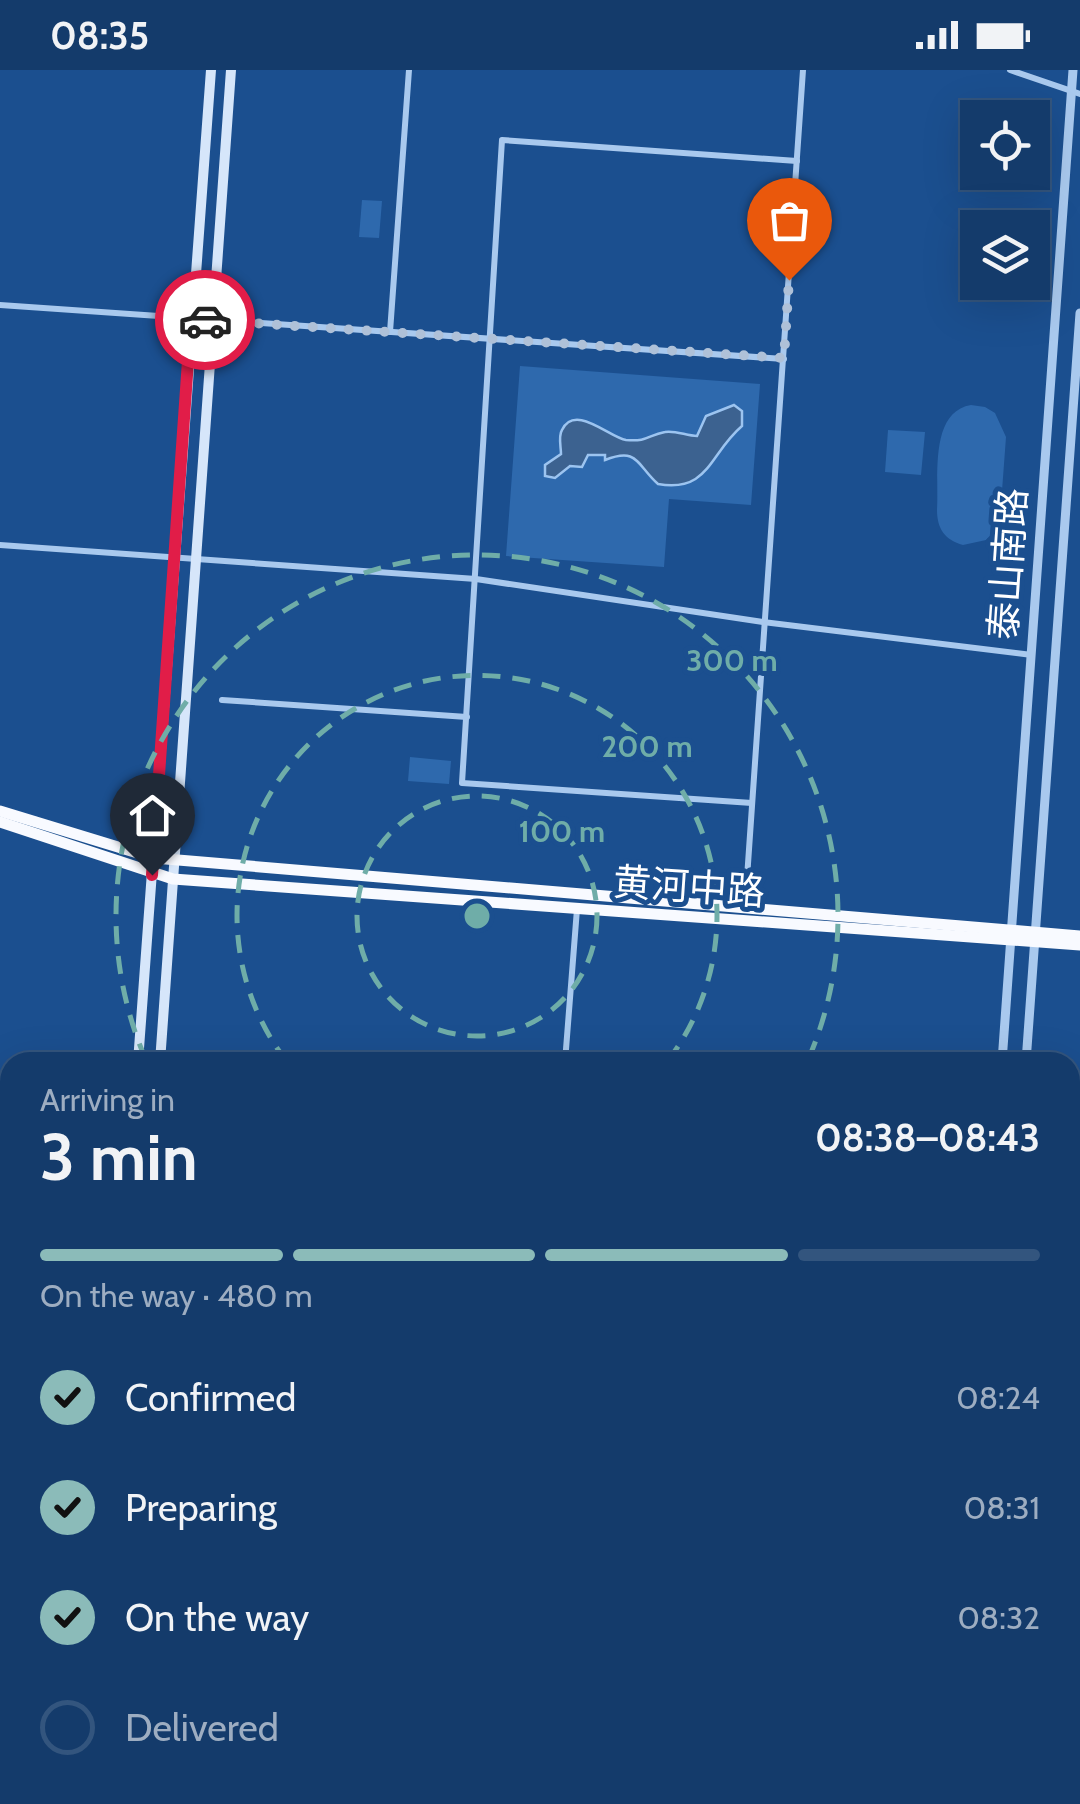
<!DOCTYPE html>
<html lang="en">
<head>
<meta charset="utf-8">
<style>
  body { margin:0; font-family:Cabin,"Noto Sans SC",sans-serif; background:#214673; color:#f1f3f6; height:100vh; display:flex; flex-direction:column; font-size:38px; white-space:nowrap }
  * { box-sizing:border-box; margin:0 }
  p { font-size:32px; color:#9dadc1 }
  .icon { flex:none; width:55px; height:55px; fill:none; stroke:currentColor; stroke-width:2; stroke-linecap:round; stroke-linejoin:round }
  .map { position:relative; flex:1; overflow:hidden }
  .panel { position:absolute; left:0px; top:982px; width:1080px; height:752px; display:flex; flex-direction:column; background:#143b6b; border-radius:30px 30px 0 0; box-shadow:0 10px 40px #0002,0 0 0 2px #33557e }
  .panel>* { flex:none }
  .buttons { position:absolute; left:960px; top:30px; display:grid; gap:20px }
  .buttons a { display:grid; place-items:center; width:90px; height:90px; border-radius:0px; background:#143b6b; box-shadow:0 10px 40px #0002,0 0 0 2px #33557e; font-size:50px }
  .pin { position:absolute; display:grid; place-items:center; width:85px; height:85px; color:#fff; margin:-102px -42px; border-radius:50% 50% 50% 0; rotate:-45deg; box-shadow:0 0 10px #0007 }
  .pin .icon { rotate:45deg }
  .courier { position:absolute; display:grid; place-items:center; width:100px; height:100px; margin:-50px; border:8px solid #e11d48; border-radius:50%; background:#fff; color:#222; box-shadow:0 2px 12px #0007 }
  .overview em { font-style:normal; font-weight:800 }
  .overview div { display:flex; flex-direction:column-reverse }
  .overview { display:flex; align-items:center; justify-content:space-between; height:170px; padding:0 40px }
  h1 { font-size:65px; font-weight:800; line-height:75px }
  .bar { display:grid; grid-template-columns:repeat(4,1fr); gap:15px 10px; align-content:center; height:120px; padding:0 40px }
  .bar i { height:12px; border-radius:8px; background:#33557e }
  .bar .active { background:#8bbbb9 }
  .bar p { grid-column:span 4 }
  ol { padding:0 40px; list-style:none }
  li { display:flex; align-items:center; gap:30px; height:110px }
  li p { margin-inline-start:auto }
  li .icon { padding:10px; border-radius:50%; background:#8bbbb9; color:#111; stroke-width:4 }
  li:last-child { color:#9dadc1 }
  li i { width:55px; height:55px; border:5px solid #33557e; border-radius:50% }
  .status { display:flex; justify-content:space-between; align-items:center; height:70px; padding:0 50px; background:#143b6b; direction:ltr }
  .status svg { height:28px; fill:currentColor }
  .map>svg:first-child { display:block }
</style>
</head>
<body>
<div class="status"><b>08:35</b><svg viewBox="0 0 49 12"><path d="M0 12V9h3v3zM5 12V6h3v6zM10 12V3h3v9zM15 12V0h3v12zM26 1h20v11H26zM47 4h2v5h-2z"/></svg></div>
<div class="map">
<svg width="1080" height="1734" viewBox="0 0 1080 1734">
  <rect width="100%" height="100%" fill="#1b4f8f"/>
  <g fill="#2e69ad">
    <polygon points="362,130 382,131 379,168 359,167"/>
    <polygon points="520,296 760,314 751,435 669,429 664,497 506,486"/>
    <path d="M971 335 985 337 995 343 1006 367 1000 448 996 459 986 470 963 475C945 470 937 459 937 440 939 408 929 342 971 335Z"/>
    <polygon points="888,360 925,362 921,405 885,402"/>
    <polygon points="410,687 451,691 449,714 408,711"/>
  </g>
  <path fill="#3c6290" stroke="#9cc4f0" stroke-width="2.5" d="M734 335 742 341V356C709 384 709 423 658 414 636 394 638 377 605 390V385H588L582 397 570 396 555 408 545 406V395L561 384C561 377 558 366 562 360 575 333 610 368 626 370 648 372 648 365 665 362 675 360 687 366 697 366L706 346Z"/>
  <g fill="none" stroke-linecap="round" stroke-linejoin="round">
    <g stroke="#a9c9ee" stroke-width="6">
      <polyline points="1010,0 1080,24"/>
      <polyline points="0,235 784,289"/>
      <polyline points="390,262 409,0"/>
      <polyline points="0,475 476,509 763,552 1032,585"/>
      <polyline points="222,630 467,647"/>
      <polyline points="752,733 462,713 502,70 797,91"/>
      <polyline points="745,837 803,0"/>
      <polyline points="565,992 577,839"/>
      <polyline points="1070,1515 1080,1515"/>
      <polyline points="518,1734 519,1725"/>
    </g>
    <g stroke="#a9c9ee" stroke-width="9">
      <polyline points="1002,992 1073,0"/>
      <polyline points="1026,992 1080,243"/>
      <polyline points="1070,1190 1080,1191"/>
      <polyline points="949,1734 950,1725"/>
      <polyline points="971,1734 972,1725"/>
    </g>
    <g stroke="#d6e6fa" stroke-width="10">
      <polyline points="138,992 211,0"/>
      <polyline points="160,992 231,0"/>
      <polyline points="82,1734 83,1725"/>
      <polyline points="106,1734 106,1725"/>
    </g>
    <g stroke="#f8faff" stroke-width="11">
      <polyline points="0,741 154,788 1080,866"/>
      <polyline points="0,752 173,809 1080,875"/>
    </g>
  </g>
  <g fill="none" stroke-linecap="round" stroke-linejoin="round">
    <polyline stroke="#afc1d8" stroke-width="10" stroke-dasharray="0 18" points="205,250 784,288 789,210"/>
    <polyline stroke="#e11d48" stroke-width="12" points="152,805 191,248 205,250"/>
  </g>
  <g fill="none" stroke="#6fada8" stroke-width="5" stroke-dasharray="18 12">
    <circle cx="477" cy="846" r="120"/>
    <path d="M287 992A240 240 0 1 1 667 992"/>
    <path d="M146 990A361 361 0 1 1 808 990"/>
  </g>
  <g text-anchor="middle" stroke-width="10" stroke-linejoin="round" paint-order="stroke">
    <g font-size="38" fill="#fff" stroke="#1b4f8f">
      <text transform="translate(1008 494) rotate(-86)" y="13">泰山南路</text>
      <text transform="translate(689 817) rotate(4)" y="13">黄河中路</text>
    </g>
  </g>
  <circle cx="477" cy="846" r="15" fill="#6fada8" stroke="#1b4f8f" stroke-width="5"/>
  <g font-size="30" text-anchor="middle" font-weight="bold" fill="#6fada8" stroke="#1b4f8f" stroke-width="10" stroke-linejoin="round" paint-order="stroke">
    <text x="732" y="601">300 m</text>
    <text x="647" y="687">200 m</text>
    <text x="562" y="772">100 m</text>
  </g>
</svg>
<div class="buttons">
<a><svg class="icon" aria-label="locate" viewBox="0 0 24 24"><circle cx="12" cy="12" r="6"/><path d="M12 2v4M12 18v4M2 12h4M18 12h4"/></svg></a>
<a><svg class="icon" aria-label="layers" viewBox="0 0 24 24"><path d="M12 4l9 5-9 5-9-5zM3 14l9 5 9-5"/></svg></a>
</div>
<div class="pin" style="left:789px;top:210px;background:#ea580c"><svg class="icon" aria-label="bag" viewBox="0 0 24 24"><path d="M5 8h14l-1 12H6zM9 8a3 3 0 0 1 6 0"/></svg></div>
<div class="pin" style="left:152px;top:805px;background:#1f2937"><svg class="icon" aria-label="home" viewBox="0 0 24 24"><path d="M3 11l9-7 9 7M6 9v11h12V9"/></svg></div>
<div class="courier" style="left:205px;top:250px"><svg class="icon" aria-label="car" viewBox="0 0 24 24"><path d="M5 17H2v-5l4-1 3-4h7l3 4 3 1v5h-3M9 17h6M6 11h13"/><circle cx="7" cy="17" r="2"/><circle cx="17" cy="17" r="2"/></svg></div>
<section class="panel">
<div class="overview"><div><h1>3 min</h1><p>Arriving in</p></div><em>08:38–08:43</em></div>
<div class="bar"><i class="active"></i><i class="active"></i><i class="active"></i><i></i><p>On the way · 480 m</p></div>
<ol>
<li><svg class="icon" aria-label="check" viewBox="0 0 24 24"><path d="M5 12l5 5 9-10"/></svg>Confirmed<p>08:24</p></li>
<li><svg class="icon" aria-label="check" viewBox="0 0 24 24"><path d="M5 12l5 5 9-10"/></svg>Preparing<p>08:31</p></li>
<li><svg class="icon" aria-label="check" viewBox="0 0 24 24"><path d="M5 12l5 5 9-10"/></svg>On the way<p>08:32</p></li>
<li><i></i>Delivered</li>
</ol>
</section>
</div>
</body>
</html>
